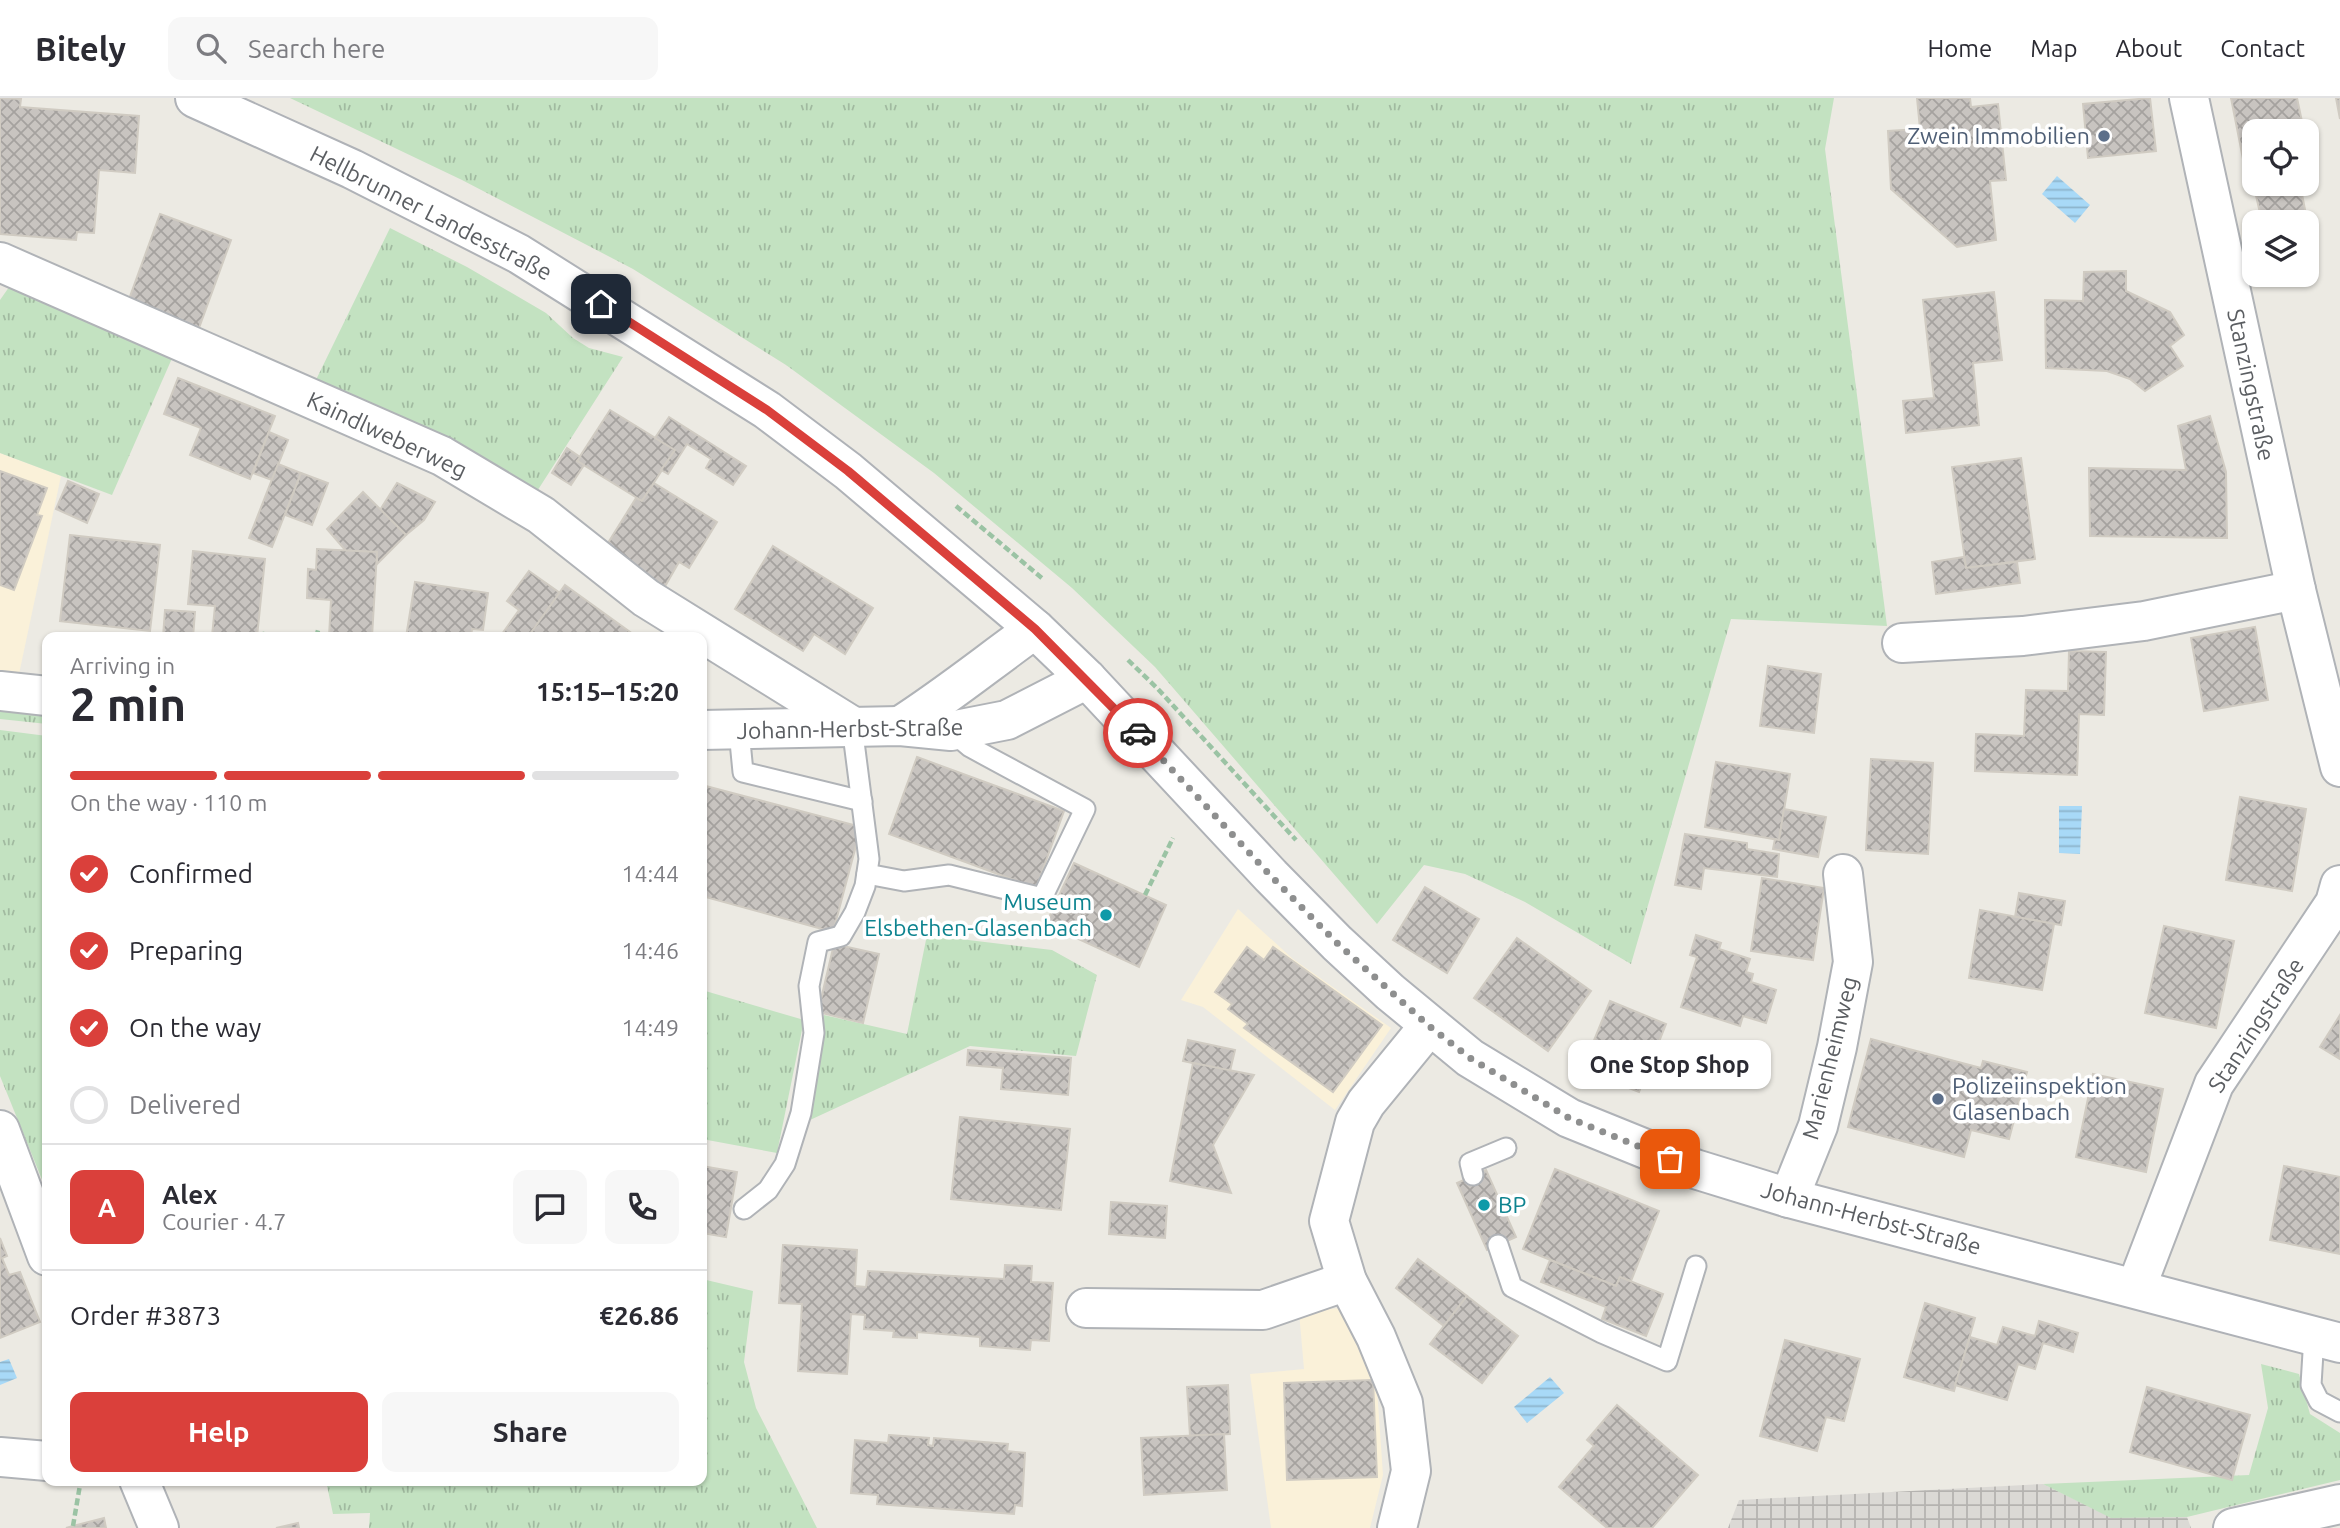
<!DOCTYPE html>
<html lang="en">
<head>
<meta charset="utf-8">
<style>
  body { margin:0; font-family:Ubuntu,sans-serif; background:#f7f7f7; color:#2b2b33; height:100vh; display:flex; flex-direction:column; font-size:26px; white-space:nowrap }
  * { box-sizing:border-box; margin:0 }
  p { font-size:23px; color:#7c7c81 }
  .icon { flex:none; width:38px; height:38px; fill:none; stroke:currentColor; stroke-width:2; stroke-linecap:round; stroke-linejoin:round }
  .map { position:relative; flex:1; overflow:hidden }
  .sheet { position:absolute; left:42px; top:534px; width:665px; height:854px; display:flex; flex-direction:column; background:#fff; border-radius:14px; box-shadow:0 2px 5px #0004 }
  .sheet>* { flex:none }
  .fabs { position:absolute; left:2242px; top:21px; display:grid; gap:14px }
  .fabs a { display:grid; place-items:center; width:77px; height:77px; border-radius:14px; background:#fff; box-shadow:0 2px 5px #0004; font-size:35px }
  .pin { position:absolute; display:grid; place-items:center; width:60px; height:60px; color:#fff; margin:-30px; border-radius:14px; box-shadow:0 4px 10px #0006 }
  .courier { position:absolute; display:grid; place-items:center; width:70px; height:70px; margin:-35px; border:5px solid #da403b; border-radius:50%; background:#fff; color:#222; box-shadow:0 2px 9px #0007 }
  .bubble { position:absolute; height:49px; border-radius:14px; background:#fff; box-shadow:0 2px 5px #0004; font-size:23px; font-weight:700; line-height:49px; text-align:center }
  .summary em { font-style:normal; font-weight:700 }
  .summary div { display:flex; flex-direction:column-reverse }
  .summary { display:flex; align-items:center; justify-content:space-between; height:119px; padding:0 28px }
  h1 { font-size:46px; font-weight:700; line-height:52px }
  .bar { display:grid; grid-template-columns:repeat(4,1fr); gap:10px 7px; align-content:center; height:84px; padding:0 28px }
  .bar i { height:9px; border-radius:5px; background:#e1e1e2 }
  .bar .active { background:#da403b }
  .bar p { grid-column:span 4 }
  .line { display:flex; align-items:center; gap:18px; padding:0 28px; border-top:2px solid #e1e1e2 }
  .line div { flex:1 }
  .round { display:grid; place-items:center; flex:none; width:74px; height:74px; border-radius:14px; background:#f7f7f7 }
  ol { padding:0 28px; list-style:none }
  li { display:flex; align-items:center; gap:21px; height:77px }
  li p { margin-inline-start:auto }
  li .icon { padding:7px; border-radius:50%; background:#da403b; color:#fff; stroke-width:4 }
  li:last-child { color:#7c7c81 }
  li i { width:38px; height:38px; border:4px solid #e1e1e2; border-radius:50% }
  .button { display:flex; gap:14px; margin-top:auto; padding:14px 28px }
  .button a { flex:1; height:80px; border-radius:14px; background:#da403b; color:#fff; font-size:28px; font-weight:700; line-height:80px; text-align:center }
  .button a+a { background:#f7f7f7; color:#2b2b33 }
  header { display:flex; align-items:center; gap:42px; box-sizing:border-box; height:98px; padding:0 35px; background:#fff; border-bottom:2px solid #e1e1e2 }
  header strong { font-size:33px }
  nav { display:flex; gap:38px; margin-inline-start:auto; font-size:24px }
  .search { width:490px; height:63px; background:#f7f7f7; display:flex; align-items:center; gap:18px; box-sizing:border-box; padding:0 24px; border-radius:14px; color:#7c7c81; font-size:26px }
  .map>svg:first-child { display:block }
</style>
</head>
<body>
<header>
<strong>Bitely</strong>
<div class="search"><svg class="icon" aria-label="search" viewBox="0 0 24 24"><circle cx="10" cy="10" r="6"/><path d="M15 15l6 6"/></svg>Search here</div>
<nav><a>Home</a><a>Map</a><a>About</a><a>Contact</a></nav>
</header>
<div class="map">
<svg width="2340" height="1430" viewBox="0 0 2340 1430">
  <defs>
    <pattern id="industrial-grid" width="8" height="8" patternUnits="userSpaceOnUse" patternTransform="scale(1.75)"><rect width="8" height="8" fill="#dbd9d5"/><path d="M0 4h8M4 0v8" fill="none" stroke="#b5b3b0"/></pattern>
    <pattern id="grass-tufts" width="24" height="20" patternUnits="userSpaceOnUse" patternTransform="scale(1.75)"><rect width="24" height="20" fill="#c3e2c1"/><path d="M3 7l-1-3M5 7V3M7 7l1-3M15 17l-1-3M17 17v-4M19 17l1-3" fill="none" stroke="#a1baa0"/></pattern>
    <pattern id="water-rules" width="6" height="5" patternUnits="userSpaceOnUse" patternTransform="scale(1.75)"><rect width="6" height="5" fill="#a8d9f7"/><path d="M0 2.5h6" fill="none" stroke="#8cb3cb"/></pattern>
    <pattern id="building-cross-hatch" width="8" height="8" patternUnits="userSpaceOnUse" patternTransform="scale(1.75)"><rect width="8" height="8" fill="#c8c4c0"/><path d="M0 0l8 8M0 8l8-8" fill="none" stroke="#a5a29f"/></pattern>
  </defs>
  <rect width="100%" height="100%" fill="#eceae3"/>
  <g fill="#faf1d9">
    <polygon points="0,355 61,378 15,595 0,593"/>
    <polygon points="1238,811 1293,861 1391,930 1335,1012 1203,909 1181,902"/>
    <polygon points="1341,1210 1376,1276 1383,1377 1370,1430 1271,1430 1250,1276 1304,1271 1299,1214"/>
  </g>
  <polygon fill="url(#industrial-grid)" points="2043,1386 2111,1419 2187,1419 2191,1430 1728,1430 1739,1402"/>
  <g fill="url(#grass-tufts)">
    <polygon points="290,0 1834,0 1825,51 1887,528 1731,521 1631,866 1525,804 1465,776 1424,767 1377,826 1155,569 1072,490 934,375 786,267 633,171 462,82"/>
    <polygon points="390,130 467,169 546,215 573,240 589,250 623,259 534,398 313,288"/>
    <polygon points="14,182 173,258 112,397 0,355 0,202"/>
    <polygon points="0,611 47,616 47,626 0,621"/>
    <polygon points="0,632 47,638 47,1094 0,978"/>
    <polygon points="927,837 1052,852 1097,877 1076,958 970,948 810,1022 824,917 907,936"/>
    <polygon points="702,892 804,922 777,1055 702,1041"/>
    <polygon points="702,1181 753,1193 744,1264 756,1310 817,1430 369,1430 370,1415 333,1416 326,1383 702,1382"/>
    <polygon points="2261,1266 2299,1276 2310,1316 2340,1335 2340,1382 2187,1419 2111,1420 2043,1386 2249,1377 2268,1310"/>
  </g>
  <g fill="url(#water-rules)">
    <polygon points="2057,78 2090,107 2075,125 2042,96"/>
    <polygon points="2059,708 2082,708 2080,756 2059,755"/>
    <polygon points="9,1261 17,1280 0,1287 0,1264"/>
    <polygon points="1550,1279 1564,1295 1527,1325 1514,1309"/>
  </g>
  <g fill="url(#building-cross-hatch)" stroke="#d0cbc2" stroke-width="2">
    <polygon points="0,0 21,1 20,9 139,18 135,75 99,72 94,135 77,134 76,142 0,136"/>
    <polygon points="1917,0 1970,0 1971,9 1998,6 2006,82 1990,83 1996,142 1957,149 1891,91 1888,33 1920,31"/>
    <polygon points="2150,0 2156,53 2088,60 2083,6"/>
    <polygon points="2231,0 2297,0 2304,33 2254,33 2254,58 2243,61"/>
    <polygon points="2336,0 2340,0 2340,21"/>
    <polygon points="2290,86 2300,86 2308,127 2306,124 2262,124 2255,93"/>
    <polygon points="160,116 231,142 199,230 128,204"/>
    <polygon points="2126,173 2126,193 2170,214 2184,237 2170,248 2183,268 2145,293 2130,281 2107,273 2046,270 2045,202 2083,203 2084,174"/>
    <polygon points="1994,194 2002,262 1973,265 1979,327 1906,335 1903,303 1934,300 1923,202"/>
    <polygon points="178,280 275,318 250,381 190,357 201,330 164,316"/>
    <polygon points="610,312 675,352 642,403 577,363"/>
    <polygon points="2210,318 2226,374 2227,440 2090,438 2089,370 2186,372 2178,328"/>
    <polygon points="669,319 746,368 733,387 706,370 711,361 687,346 668,376 661,372 675,352 655,340"/>
    <polygon points="269,334 288,342 272,382 253,375"/>
    <polygon points="567,350 580,359 577,363 584,367 571,387 552,375"/>
    <polygon points="2021,360 2035,461 1966,470 1952,369"/>
    <polygon points="278,366 301,375 272,449 249,440"/>
    <polygon points="0,373 47,390 37,417 42,418 14,492 0,487"/>
    <polygon points="301,375 328,385 312,427 285,417"/>
    <polygon points="68,383 99,396 87,425 56,411"/>
    <polygon points="397,385 435,404 424,422 406,437 380,412"/>
    <polygon points="654,385 717,424 689,470 679,464 664,490 603,453 636,400 642,403"/>
    <polygon points="363,394 406,437 377,466 377,454 346,453 327,431"/>
    <polygon points="70,437 160,447 150,533 60,523"/>
    <polygon points="773,448 873,510 845,556 814,536 803,553 735,511"/>
    <polygon points="317,451 377,454 372,539 329,539 331,502 307,500 308,471 316,472"/>
    <polygon points="193,453 265,461 257,539 212,538 215,508 188,506"/>
    <polygon points="1964,459 1966,470 2017,464 2020,485 1936,496 1932,464"/>
    <polygon points="529,473 560,495 528,539 506,539 502,536 519,512 507,503"/>
    <polygon points="415,484 488,495 483,532 472,531 471,539 406,539"/>
    <polygon points="565,487 637,539 528,539"/>
    <polygon points="165,512 195,514 193,539 163,539"/>
    <polygon points="2255,529 2268,602 2204,613 2191,540"/>
    <polygon points="2069,553 2106,554 2104,617 2079,616 2077,677 1975,673 1976,636 2024,638 2026,592 2068,593"/>
    <polygon points="1768,568 1821,576 1814,635 1760,628"/>
    <polygon points="917,659 1064,713 1036,790 889,736"/>
    <polygon points="1871,661 1933,665 1928,756 1866,752"/>
    <polygon points="1716,664 1790,676 1779,742 1705,729"/>
    <polygon points="702,687 861,729 833,834 702,798"/>
    <polygon points="2240,699 2306,711 2292,793 2226,782"/>
    <polygon points="1784,711 1826,719 1818,759 1773,751 1775,741 1779,742"/>
    <polygon points="1685,736 1747,745 1747,751 1779,756 1777,779 1704,770 1701,791 1675,787"/>
    <polygon points="1074,765 1166,807 1139,869 1046,826"/>
    <polygon points="1762,780 1824,790 1813,862 1751,853"/>
    <polygon points="1425,789 1479,821 1447,875 1393,842"/>
    <polygon points="2019,795 2065,803 2061,827 2015,819"/>
    <polygon points="1980,812 2054,826 2042,892 1969,880"/>
    <polygon points="2164,828 2234,843 2216,930 2145,915"/>
    <polygon points="1696,837 1721,845 1719,851 1750,861 1746,874 1753,876 1751,884 1776,892 1766,925 1743,918 1740,928 1681,909 1697,859 1690,857"/>
    <polygon points="1517,840 1591,893 1548,953 1474,900"/>
    <polygon points="834,846 879,856 863,925 818,914"/>
    <polygon points="1247,849 1264,862 1273,849 1382,927 1333,994 1244,930 1248,926 1228,911 1232,906 1215,894"/>
    <polygon points="1610,903 1666,926 1639,994 1582,972"/>
    <polygon points="2340,917 2340,961 2320,949"/>
    <polygon points="1871,941 1981,970 1983,963 2027,974 2009,1041 1971,1032 1964,1059 1848,1029"/>
    <polygon points="1188,942 1235,952 1230,973 1183,963"/>
    <polygon points="968,952 1071,960 1068,997 1001,991 1003,970 967,967"/>
    <polygon points="1193,965 1254,977 1213,1047 1231,1095 1170,1083"/>
    <polygon points="2093,976 2163,991 2146,1074 2076,1059"/>
    <polygon points="960,1019 1070,1031 1061,1112 951,1101"/>
    <polygon points="702,1068 737,1074 726,1139 702,1135"/>
    <polygon points="2284,1068 2340,1079 2340,1156 2270,1142"/>
    <polygon points="1555,1071 1659,1113 1631,1183 1620,1179 1616,1188 1523,1151"/>
    <polygon points="1486,1072 1516,1139 1487,1152 1457,1085"/>
    <polygon points="1111,1104 1167,1108 1165,1140 1109,1136"/>
    <polygon points="0,1140 7,1158 2,1160 9,1177 20,1174 40,1224 0,1240"/>
    <polygon points="783,1147 857,1152 855,1188 866,1189 868,1173 1004,1181 1005,1167 1032,1168 1031,1184 1053,1185 1049,1243 1031,1242 1030,1252 980,1248 980,1239 917,1234 917,1240 893,1239 894,1233 864,1231 865,1217 851,1216 847,1276 798,1273 802,1206 779,1205"/>
    <polygon points="1418,1161 1467,1198 1444,1228 1396,1190"/>
    <polygon points="1550,1162 1616,1188 1620,1179 1663,1196 1646,1238 1602,1221 1606,1209 1541,1184"/>
    <polygon points="1467,1198 1518,1238 1482,1285 1430,1246"/>
    <polygon points="1925,1205 1975,1220 1954,1293 1904,1279"/>
    <polygon points="2039,1223 2078,1235 2073,1254 2043,1245 2035,1271 2018,1266 2007,1302 1955,1287 1970,1239 1997,1247 2003,1229 2035,1238"/>
    <polygon points="1785,1242 1860,1261 1844,1323 1826,1319 1817,1353 1760,1338"/>
    <polygon points="1373,1282 1377,1379 1287,1382 1284,1285"/>
    <polygon points="1228,1287 1230,1336 1190,1338 1187,1289"/>
    <polygon points="2147,1289 2250,1317 2232,1382 2130,1354"/>
    <polygon points="1617,1307 1698,1377 1652,1430 1607,1430 1559,1389 1594,1348 1587,1342"/>
    <polygon points="1224,1336 1227,1392 1144,1397 1141,1340"/>
    <polygon points="889,1337 929,1340 928,1347 933,1348 934,1340 1008,1346 1007,1353 1025,1355 1022,1408 1015,1407 1014,1416 877,1406 878,1397 851,1395 855,1342 888,1345"/>
    <polygon points="104,1420 106,1430 66,1430 73,1428"/>
    <polygon points="298,1425 299,1430 276,1430"/>
  </g>
  <g fill="none" stroke-linecap="round" stroke-linejoin="round">
    <g stroke="#b0b3b7" stroke-width="23">
      <g id="service">
        <polyline points="739,633 743,674 862,703"/>
        <polyline points="867,776 904,783 949,777 1042,800 1085,711 970,649 951,633"/>
        <polyline points="1473,1077 1470,1065 1506,1050"/>
        <polyline points="744,1111 768,1092 785,1066 801,1015 814,935 809,888 818,844 841,838 855,814 865,788 869,761 852,628"/>
        <polyline points="1498,1147 1512,1189 1602,1235 1667,1263 1696,1168"/>
        <polyline points="2314,1238 2311,1287 2319,1303 2340,1314"/>
      </g>
    </g>
    <g stroke="#b0b3b7" stroke-width="42">
      <g id="minor">
        <polyline points="2189,0 2296,492 2340,669"/>
        <polyline points="0,164 442,358 541,417 646,500 852,628"/>
        <polyline points="1902,545 2023,538 2144,523 2296,492"/>
        <polyline points="0,593 47,598"/>
        <path d="M900 628C947 598 990 563 1035 531"/>
        <polyline points="702,632 900,628 951,633 1007,622 1087,581"/>
        <polyline points="0,1032 47,1158"/>
        <polyline points="1789,1100 1818,1028 1837,949 1853,864 1843,776"/>
        <polyline points="2136,1190 2214,986 2335,805 2340,787"/>
        <polyline points="1086,1210 1263,1212 1347,1183"/>
        <polyline points="0,1359 47,1363"/>
        <polyline points="139,1382 159,1430"/>
        <polyline points="1397,1430 1411,1373 1403,1305 1376,1239 1347,1183 1329,1123 1355,1024 1366,1005 1429,928"/>
        <polyline points="2233,1430 2340,1406"/>
      </g>
    </g>
    <g stroke="#afb2b7" stroke-width="42">
      <polyline id="secondary" points="195,0 352,71 519,156 767,312 848,373 1035,531 1087,581 1271,778 1337,845 1390,894 1470,960 1569,1020 1695,1071 1789,1100 2340,1245"/>
    </g>
    <g stroke="#9bc3a4" stroke-width="4.5" stroke-dasharray="7 3.5" stroke-linecap="butt">
      <polyline points="956,408 1043,481"/>
      <polyline points="264,539 265,534"/>
      <polyline points="316,539 319,529"/>
      <polyline points="1128,562 1158,591 1296,742"/>
      <polyline points="1145,797 1173,740"/>
      <polyline points="73,1428 80,1387"/>
    </g>
    <use href="#service" stroke="#fff" stroke-width="19"/>
    <use href="#minor" stroke="#fff" stroke-width="38"/>
    <use href="#secondary" stroke="#fff" stroke-width="38"/>
  </g>
  <g fill="none" stroke-linecap="round" stroke-linejoin="round">
    <polyline stroke="#8e8f8f" stroke-width="7" stroke-dasharray="0 12.6" points="1138,635 1271,778 1337,845 1429,928 1470,960 1569,1020 1670,1061"/>
    <polyline stroke="#da403b" stroke-width="9" points="601,206 767,312 848,373 1035,531 1138,635"/>
  </g>
  <g fill="#5c6f8a" stroke="#fff" stroke-width="2.5">
    <circle cx="2104" cy="38" r="7"/>
    <circle cx="1938" cy="1001" r="7"/>
  </g>
  <g fill="#0f9aa8" stroke="#fff" stroke-width="2.5">
    <circle cx="1106" cy="817" r="7"/>
    <circle cx="1484" cy="1107" r="7"/>
  </g>
  <g text-anchor="middle" stroke-width="7" stroke-linejoin="round" paint-order="stroke">
    <g font-size="23" fill="#4e5e75" stroke="#fff" text-anchor="end">
      <text x="2090" y="46">Zwein Immobilien</text>
      <text x="1952" y="996" text-anchor="start">Polizeiinspektion<tspan x="1952" dy="26">Glasenbach</tspan></text>
    </g>
    <g font-size="23" fill="#5b5e62" stroke="#fff">
      <text transform="translate(431 115) rotate(27)" y="8">Hellbrunner Landesstraße</text>
      <text transform="translate(2251 287) rotate(78)" y="8">Stanzingstraße</text>
      <text transform="translate(387 337) rotate(25)" y="8">Kaindlweberweg</text>
      <text transform="translate(850 631) rotate(-1)" y="8">Johann-Herbst-Straße</text>
      <text transform="translate(2256 927) rotate(-57)" y="8">Stanzingstraße</text>
      <text transform="translate(1830 960) rotate(-76)" y="8">Marienheimweg</text>
      <text transform="translate(1871 1120) rotate(15)" y="8">Johann-Herbst-Straße</text>
    </g>
    <g font-size="23" fill="#0d838f" stroke="#fff" text-anchor="end">
      <text x="1092" y="812">Museum<tspan x="1092" dy="26">Elsbethen-Glasenbach</tspan></text>
      <text x="1498" y="1115" text-anchor="start">BP</text>
    </g>
  </g>
</svg>
<div class="fabs">
<a><svg class="icon" aria-label="locate" viewBox="0 0 24 24"><circle cx="12" cy="12" r="6"/><path d="M12 2v4M12 18v4M2 12h4M18 12h4"/></svg></a>
<a><svg class="icon" aria-label="layers" viewBox="0 0 24 24"><path d="M12 4l9 5-9 5-9-5zM3 14l9 5 9-5"/></svg></a>
</div>
<div class="pin" style="left:1670px;top:1061px;background:#ea580c"><svg class="icon" aria-label="bag" viewBox="0 0 24 24"><path d="M5 8h14l-1 12H6zM9 8a3 3 0 0 1 6 0"/></svg></div>
<div class="pin" style="left:601px;top:206px;background:#1f2937"><svg class="icon" aria-label="home" viewBox="0 0 24 24"><path d="M3 11l9-7 9 7M6 9v11h12V9"/></svg></div>
<div class="courier" style="left:1138px;top:635px"><svg class="icon" aria-label="car" viewBox="0 0 24 24"><path d="M5 17H2v-5l4-1 3-4h7l3 4 3 1v5h-3M9 17h6M6 11h13"/><circle cx="7" cy="17" r="2"/><circle cx="17" cy="17" r="2"/></svg></div>
<div class="bubble" style="left:1568px;top:942px;width:203px">One Stop Shop</div>
<section class="sheet">
<div class="summary"><div><h1>2 min</h1><p>Arriving in</p></div><em>15:15–15:20</em></div>
<div class="bar"><i class="active"></i><i class="active"></i><i class="active"></i><i></i><p>On the way · 110 m</p></div>
<ol>
<li><svg class="icon" aria-label="check" viewBox="0 0 24 24"><path d="M5 12l5 5 9-10"/></svg>Confirmed<p>14:44</p></li>
<li><svg class="icon" aria-label="check" viewBox="0 0 24 24"><path d="M5 12l5 5 9-10"/></svg>Preparing<p>14:46</p></li>
<li><svg class="icon" aria-label="check" viewBox="0 0 24 24"><path d="M5 12l5 5 9-10"/></svg>On the way<p>14:49</p></li>
<li><i></i>Delivered</li>
</ol>
<div class="line" style="height:126px"><b class="round" style="background:#da403b;color:#fff">A</b><div><b>Alex</b><p>Courier · 4.7</p></div><a class="round"><svg class="icon" aria-label="chat" viewBox="0 0 24 24"><path d="M4 5h16v11H9l-5 4z"/></svg></a><a class="round"><svg class="icon" aria-label="phone" viewBox="0 0 24 24"><path d="M5 4h4l2 5-3 2q2 4 5 5l2-3 5 2v4C11 20 4 13 5 4z"/></svg></a></div>
<div class="line" style="height:91px"><div>Order #3873</div><b>€26.86</b></div>
<div class="button"><a>Help</a><a>Share</a></div>
</section>
</div>
</body>
</html>
